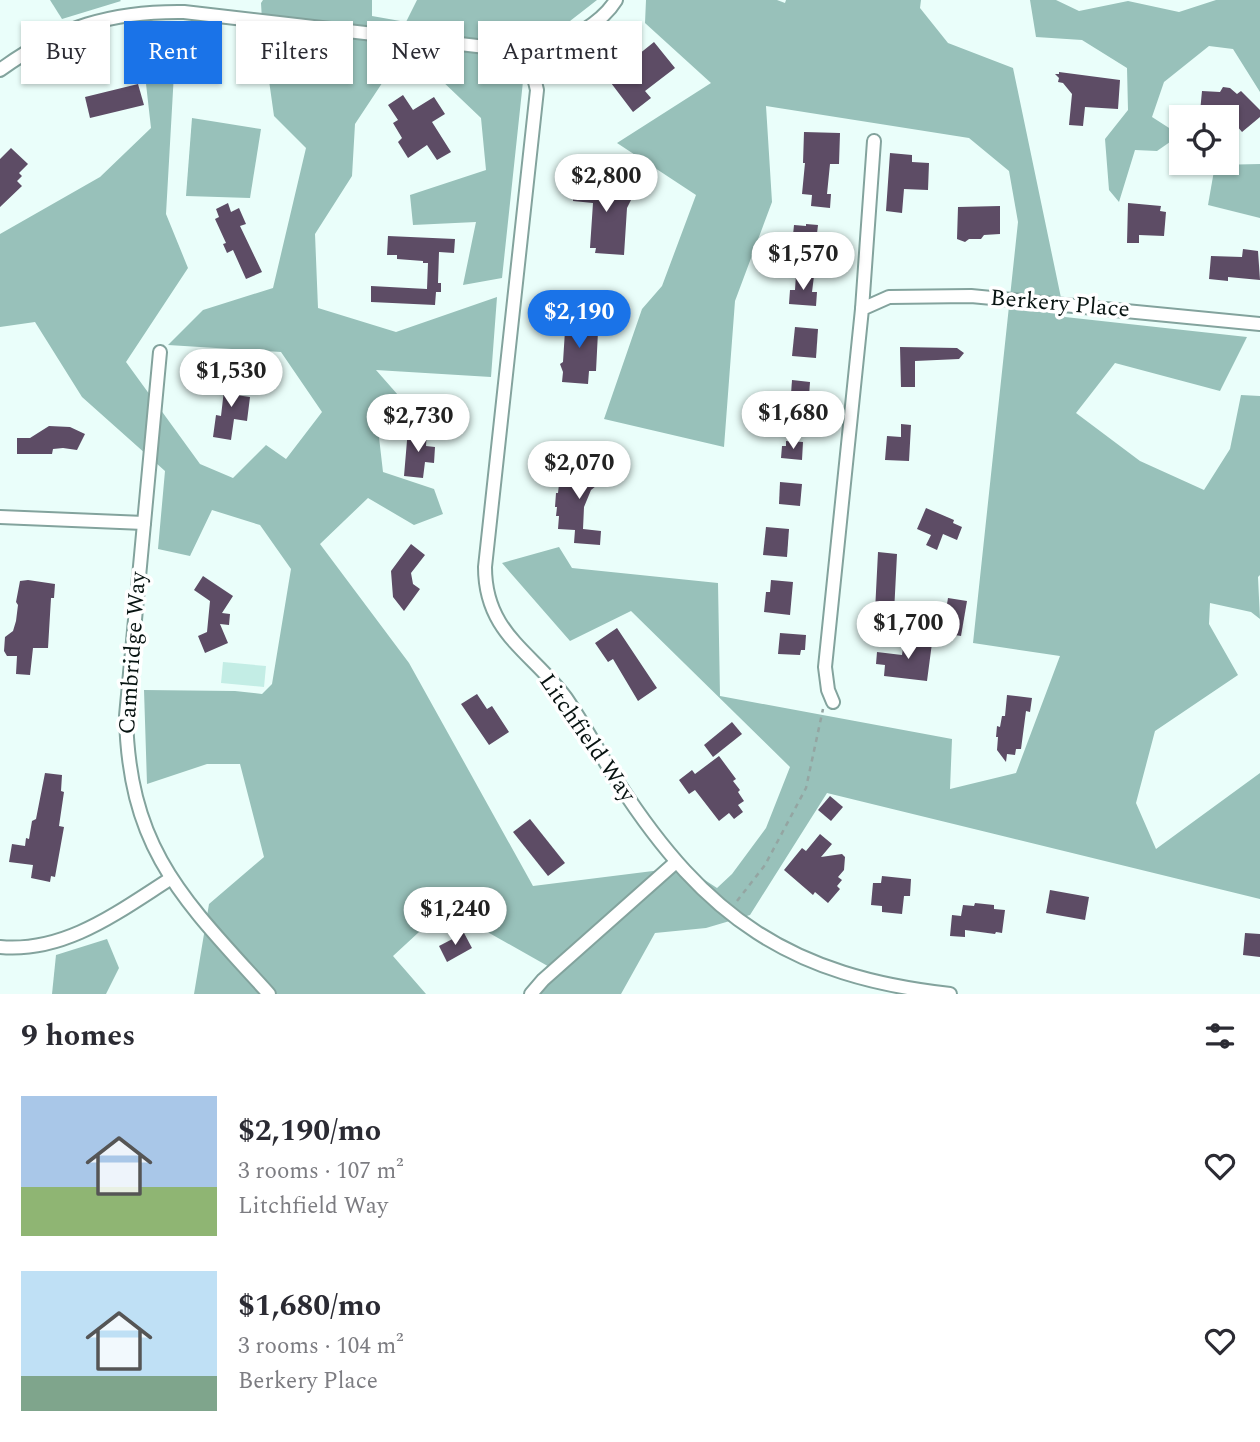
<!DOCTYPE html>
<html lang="en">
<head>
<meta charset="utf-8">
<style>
  :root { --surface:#fff; --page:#f2f2f3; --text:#2b2b33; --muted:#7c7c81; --accent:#1a73e8 }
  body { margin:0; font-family:Spectral,serif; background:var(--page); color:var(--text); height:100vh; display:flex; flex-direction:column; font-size:26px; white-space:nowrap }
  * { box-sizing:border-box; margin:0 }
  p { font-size:23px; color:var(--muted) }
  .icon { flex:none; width:38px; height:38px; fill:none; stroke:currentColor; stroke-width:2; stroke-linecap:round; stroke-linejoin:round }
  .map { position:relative; height:994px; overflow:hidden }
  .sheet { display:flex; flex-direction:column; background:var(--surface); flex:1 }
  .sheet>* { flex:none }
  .top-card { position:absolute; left:21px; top:21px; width:700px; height:63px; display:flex; gap:14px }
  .buttons { position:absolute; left:1169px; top:105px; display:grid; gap:14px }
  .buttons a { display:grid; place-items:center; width:70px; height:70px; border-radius:0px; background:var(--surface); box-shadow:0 2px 5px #0004; font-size:35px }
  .price { position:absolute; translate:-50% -60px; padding:0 16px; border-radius:24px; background:#fff; color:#222; font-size:23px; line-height:46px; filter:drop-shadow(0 2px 4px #0008) }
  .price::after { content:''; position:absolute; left:50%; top:42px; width:21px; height:16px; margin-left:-10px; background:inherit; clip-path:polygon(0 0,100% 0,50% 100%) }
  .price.current { background:var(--accent); color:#fff }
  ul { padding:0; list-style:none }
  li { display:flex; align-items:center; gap:21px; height:175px; padding:0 21px }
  li span { display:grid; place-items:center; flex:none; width:196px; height:140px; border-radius:0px; color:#555 }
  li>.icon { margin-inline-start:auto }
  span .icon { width:84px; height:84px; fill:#fffc; stroke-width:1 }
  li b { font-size:30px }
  h2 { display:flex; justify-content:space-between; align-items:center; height:84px; padding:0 21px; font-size:30px }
  .chip { padding:0 24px; border-radius:0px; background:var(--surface); box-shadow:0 2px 5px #0004; font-size:24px; line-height:63px }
  .chip.current { background:var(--accent); color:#fff }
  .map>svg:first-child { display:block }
  .green { fill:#c3ede5 }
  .forest { fill:#98c1ba }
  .building { fill:#5d4c65 }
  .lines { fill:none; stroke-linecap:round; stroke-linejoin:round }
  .street-casing { stroke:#83a39d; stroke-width:16 }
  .path { stroke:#94a5a2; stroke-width:2.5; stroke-dasharray:5 5; stroke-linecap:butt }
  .street { stroke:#fff; stroke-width:12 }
  .labels { text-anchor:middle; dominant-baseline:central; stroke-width:7; stroke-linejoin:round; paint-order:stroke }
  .street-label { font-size:23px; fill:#071311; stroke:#fff }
</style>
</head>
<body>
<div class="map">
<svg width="1260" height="994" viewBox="0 0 1260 994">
  <rect width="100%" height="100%" fill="#eafefa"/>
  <polygon class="green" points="223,662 266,666 264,687 221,683"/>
  <g class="forest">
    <polygon points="50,0 120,0 121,1 62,19"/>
    <polygon points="263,0 372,0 372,16 406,22 417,0 597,0 543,42 496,38 498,56 524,72 502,278 463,285 476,222 413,225 410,195 486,170 481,118 439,78 402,53 355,124 352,176 315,234 318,308 396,332 497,297 491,377 376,370 398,395 377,420 383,472 434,489 443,514 414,525 368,498 320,544 409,663 533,886 685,867 717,888 732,874 766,828 790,767 631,611 570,641 502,563 559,547 572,568 718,583 720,696 952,739 950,789 1016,773 1060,656 973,643 1018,222 1009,171 969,138 766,106 772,202 735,301 724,447 604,419 642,309 662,286 696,195 617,143 711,83 645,23 646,0 777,0 785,3 786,0 921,0 920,8 948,43 1013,68 1065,317 1247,337 1220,391 1115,363 1076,413 1140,461 1204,490 1230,449 1241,395 1260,396 1260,575 1258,577 1260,619 1251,612 1210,603 1209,624 1238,675 1155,731 1136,803 1156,849 1260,773 1260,899 827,793 750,915 706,928 655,933 621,994 534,994 553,969 445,908 393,956 426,994 194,994 209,904 264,857 240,764 207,764 147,784 144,690 235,691 262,694 272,684 291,569 260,525 212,510 190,556 158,549 165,471 82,397 35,322 0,327 0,234 100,177 151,128 145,75 174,73 166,214 188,268 126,362 200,464 233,478 266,445 286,459 322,412 281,352 168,345 203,310 273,288 306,148 274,116 263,38 261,3"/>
    <polygon points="1030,0 1056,0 1079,11 1128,1 1179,12 1216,0 1260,0 1260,92 1233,49 1209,46 1164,82 1152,117 1180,135 1157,151 1135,150 1119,202 1109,190 1105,139 1128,110 1127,68 1082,40 1036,37"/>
    <polygon points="192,118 261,129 250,198 186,196"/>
    <polygon points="1260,164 1260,218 1208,205 1215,165"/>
    <polygon points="107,939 119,968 106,994 52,994 56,955"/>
  </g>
  <g class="building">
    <polygon points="654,42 675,68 645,91 651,98 633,112 608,79"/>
    <polygon points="1059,72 1120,80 1118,109 1085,107 1083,126 1069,125 1072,94 1063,83 1058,82 1059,78 1055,74 1059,74"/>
    <polygon points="138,84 144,105 90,118 85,97"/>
    <polygon points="1223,87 1230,88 1237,94 1241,91 1260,110 1260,117 1242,132 1227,114 1200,112 1202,91 1220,92"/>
    <polygon points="403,95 413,110 434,97 445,114 432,122 451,152 437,160 427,145 408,158 398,142 402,138 393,123 398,120 388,105"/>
    <polygon points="804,132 840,133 839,164 830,164 827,194 831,194 830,208 811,206 812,195 802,194 805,163 803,163"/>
    <polygon points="11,148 28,164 19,173 22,176 17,181 22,186 0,207 0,159"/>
    <polygon points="890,153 912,155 912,162 929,163 928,190 904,189 902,213 886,211"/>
    <polygon points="595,178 616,179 615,185 626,186 626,193 631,200 627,208 624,255 595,253 596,248 590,248 593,203 573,201 574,183 594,185"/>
    <polygon points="228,203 231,212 239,208 246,224 240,226 262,272 246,279 233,250 227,253 223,244 226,243 215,219 219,217 216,209"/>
    <polygon points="1128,203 1161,206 1160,211 1166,212 1164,236 1139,235 1139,243 1127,243"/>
    <polygon points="1000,206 1000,234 984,235 981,239 969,239 965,242 957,239 958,207"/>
    <polygon points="806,224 818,225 815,251 805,249 804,256 791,255 794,225 806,226"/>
    <polygon points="388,236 455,239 454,253 439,252 438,283 441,283 441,292 436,292 435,305 371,302 371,286 427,289 428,263 423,263 423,261 397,259 397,255 387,255"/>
    <polygon points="1243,249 1258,251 1260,280 1228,277 1228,281 1209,279 1211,256 1242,257"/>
    <polygon points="796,274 814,276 812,292 817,292 816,306 789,304 790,290 795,290"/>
    <polygon points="566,315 591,317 590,332 598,332 596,371 589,371 588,384 562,382 563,372 560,364 563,362"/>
    <polygon points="795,327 818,329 816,358 792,356"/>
    <polygon points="900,347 957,348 964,353 959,359 915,361 915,387 901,387"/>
    <polygon points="226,373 238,374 236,395 250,397 247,421 234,419 231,440 213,437 216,415 221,416"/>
    <polygon points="792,380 810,382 808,410 790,408"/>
    <polygon points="901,424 911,425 909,461 885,460 887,436 901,437"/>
    <polygon points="49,426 70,427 85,434 77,450 63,448 53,449 52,454 17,454 17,438 30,438"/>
    <polygon points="408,429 427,431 426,446 435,447 434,463 425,462 423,478 404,476"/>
    <polygon points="786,441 803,442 802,460 781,458 782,446 786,446"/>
    <polygon points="583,461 607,463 606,478 598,478 596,486 591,490 584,507 583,529 601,531 600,545 574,543 575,530 558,529 559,516 556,516 557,507 555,507 556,493 558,493 559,484 564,484 565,473 582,474"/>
    <polygon points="780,482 802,484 800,506 779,504"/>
    <polygon points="926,508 954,520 953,523 962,527 957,540 943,534 937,550 926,545 931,535 917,529"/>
    <polygon points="766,527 789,529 787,557 763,555"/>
    <polygon points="411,544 425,555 411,573 413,584 420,589 404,611 393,597 391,571"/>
    <polygon points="878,552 897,554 894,613 901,614 900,633 874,631"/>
    <polygon points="203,576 233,596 222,613 230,614 229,625 220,624 228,643 205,653 198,636 207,632 210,601 194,590"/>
    <polygon points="28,580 55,584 54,598 51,598 48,648 33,648 30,675 16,674 17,656 7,656 4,651 5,637 13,631 16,621 18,605 16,602 20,581"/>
    <polygon points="771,580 793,582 790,615 764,612 766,592 770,592"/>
    <polygon points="948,598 967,601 961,636 942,633"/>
    <polygon points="617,628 657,688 638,701 613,659 608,662 595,643"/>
    <polygon points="780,633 806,635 805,650 801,650 800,655 778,654"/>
    <polygon points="904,640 932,643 927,681 884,676 885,665 876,664 877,652 902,655"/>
    <polygon points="477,694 487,709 492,706 509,732 489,745 461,704"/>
    <polygon points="1007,695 1032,698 1030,712 1026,711 1021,749 1016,749 1015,755 1007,754 1006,762 997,750 998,737 996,737 997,726 1000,727 1002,716 1005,716"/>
    <polygon points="732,722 742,734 713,757 704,745"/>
    <polygon points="719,756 736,779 733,781 740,790 738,792 744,801 738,805 743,812 734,819 729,813 719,821 695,790 689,794 679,780 692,770 695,774"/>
    <polygon points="45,773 62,775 61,791 64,792 59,826 64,827 55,877 51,876 50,882 31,878 33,865 9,862 12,844 25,846 26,838 29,839 32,821 36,819"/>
    <polygon points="830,796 843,807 831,821 818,810"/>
    <polygon points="530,819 565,863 548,876 513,832"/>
    <polygon points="820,834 832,844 821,857 842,854 845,857 844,870 838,877 842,880 837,886 840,889 828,903 815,892 813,895 784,870 802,848 806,851"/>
    <polygon points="882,876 911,879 910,896 904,896 902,914 882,912 882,906 871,905 873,883 881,883"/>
    <polygon points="1050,890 1089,897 1085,920 1046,913"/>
    <polygon points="975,903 994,905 994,909 1005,910 1002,933 996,932 995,934 965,930 965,937 950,936 952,915 961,916 963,905 974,906"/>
    <polygon points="464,933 472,948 447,962 439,946"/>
    <polygon points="1245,933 1260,934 1260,957 1243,955"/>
  </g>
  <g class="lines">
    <defs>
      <g id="street">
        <path d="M523,60C554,45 597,31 616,0"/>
        <path d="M0,70C59,27 112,11 184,12L503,49C523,57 533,69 537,90L485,567C485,633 531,651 566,698C585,726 601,756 619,784C706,918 790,976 950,994"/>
        <polyline points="862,309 874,141"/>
        <path d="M160,352L126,716C129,851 184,900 269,994"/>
        <polyline points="0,517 144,523"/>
        <polyline points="833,702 828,690 825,667 862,309 889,297 971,296 1260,324"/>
        <path d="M0,947C65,953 118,912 170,879"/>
        <polyline points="531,994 543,980 676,862"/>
      </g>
    </defs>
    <use href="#street" class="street-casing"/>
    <polyline class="path" points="737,901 765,865 806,788 823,709"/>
    <use href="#street" class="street"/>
  </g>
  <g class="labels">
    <g class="street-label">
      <text transform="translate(1060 304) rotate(5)">Berkery Place</text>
      <text transform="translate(133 653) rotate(-86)">Cambridge Way</text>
      <text transform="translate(587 738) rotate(55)">Litchfield Way</text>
    </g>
  </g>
</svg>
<div class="buttons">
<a><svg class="icon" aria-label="locate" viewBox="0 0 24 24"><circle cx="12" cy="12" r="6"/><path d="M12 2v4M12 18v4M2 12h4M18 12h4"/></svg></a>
</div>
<b class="price" style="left:606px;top:214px">$2,800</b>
<b class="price" style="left:803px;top:292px">$1,570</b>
<b class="price current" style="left:579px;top:350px">$2,190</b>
<b class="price" style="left:231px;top:409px">$1,530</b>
<b class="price" style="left:793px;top:451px">$1,680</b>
<b class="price" style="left:418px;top:454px">$2,730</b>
<b class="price" style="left:579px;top:501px">$2,070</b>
<b class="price" style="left:908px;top:661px">$1,700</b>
<b class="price" style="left:455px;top:947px">$1,240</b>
<div class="top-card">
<a class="chip">Buy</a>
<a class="chip current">Rent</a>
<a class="chip">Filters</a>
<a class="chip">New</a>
<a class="chip">Apartment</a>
</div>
</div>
<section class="sheet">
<h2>9 homes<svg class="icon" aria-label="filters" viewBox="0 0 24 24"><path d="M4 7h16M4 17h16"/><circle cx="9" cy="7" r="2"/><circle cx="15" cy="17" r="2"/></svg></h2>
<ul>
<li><span style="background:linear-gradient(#a9c7e8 65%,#8fb573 0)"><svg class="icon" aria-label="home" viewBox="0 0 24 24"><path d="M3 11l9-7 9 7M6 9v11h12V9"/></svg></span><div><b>$2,190/mo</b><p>3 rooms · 107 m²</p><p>Litchfield Way</p></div><svg class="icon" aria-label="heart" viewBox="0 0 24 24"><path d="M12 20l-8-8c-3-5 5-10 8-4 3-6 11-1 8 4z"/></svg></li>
<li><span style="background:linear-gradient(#bfe0f5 75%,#7fa58c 0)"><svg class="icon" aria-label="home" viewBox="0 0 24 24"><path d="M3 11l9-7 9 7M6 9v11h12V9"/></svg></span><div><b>$1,680/mo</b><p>3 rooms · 104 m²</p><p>Berkery Place</p></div><svg class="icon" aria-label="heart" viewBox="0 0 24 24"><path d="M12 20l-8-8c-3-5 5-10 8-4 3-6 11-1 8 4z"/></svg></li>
</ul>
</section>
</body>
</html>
